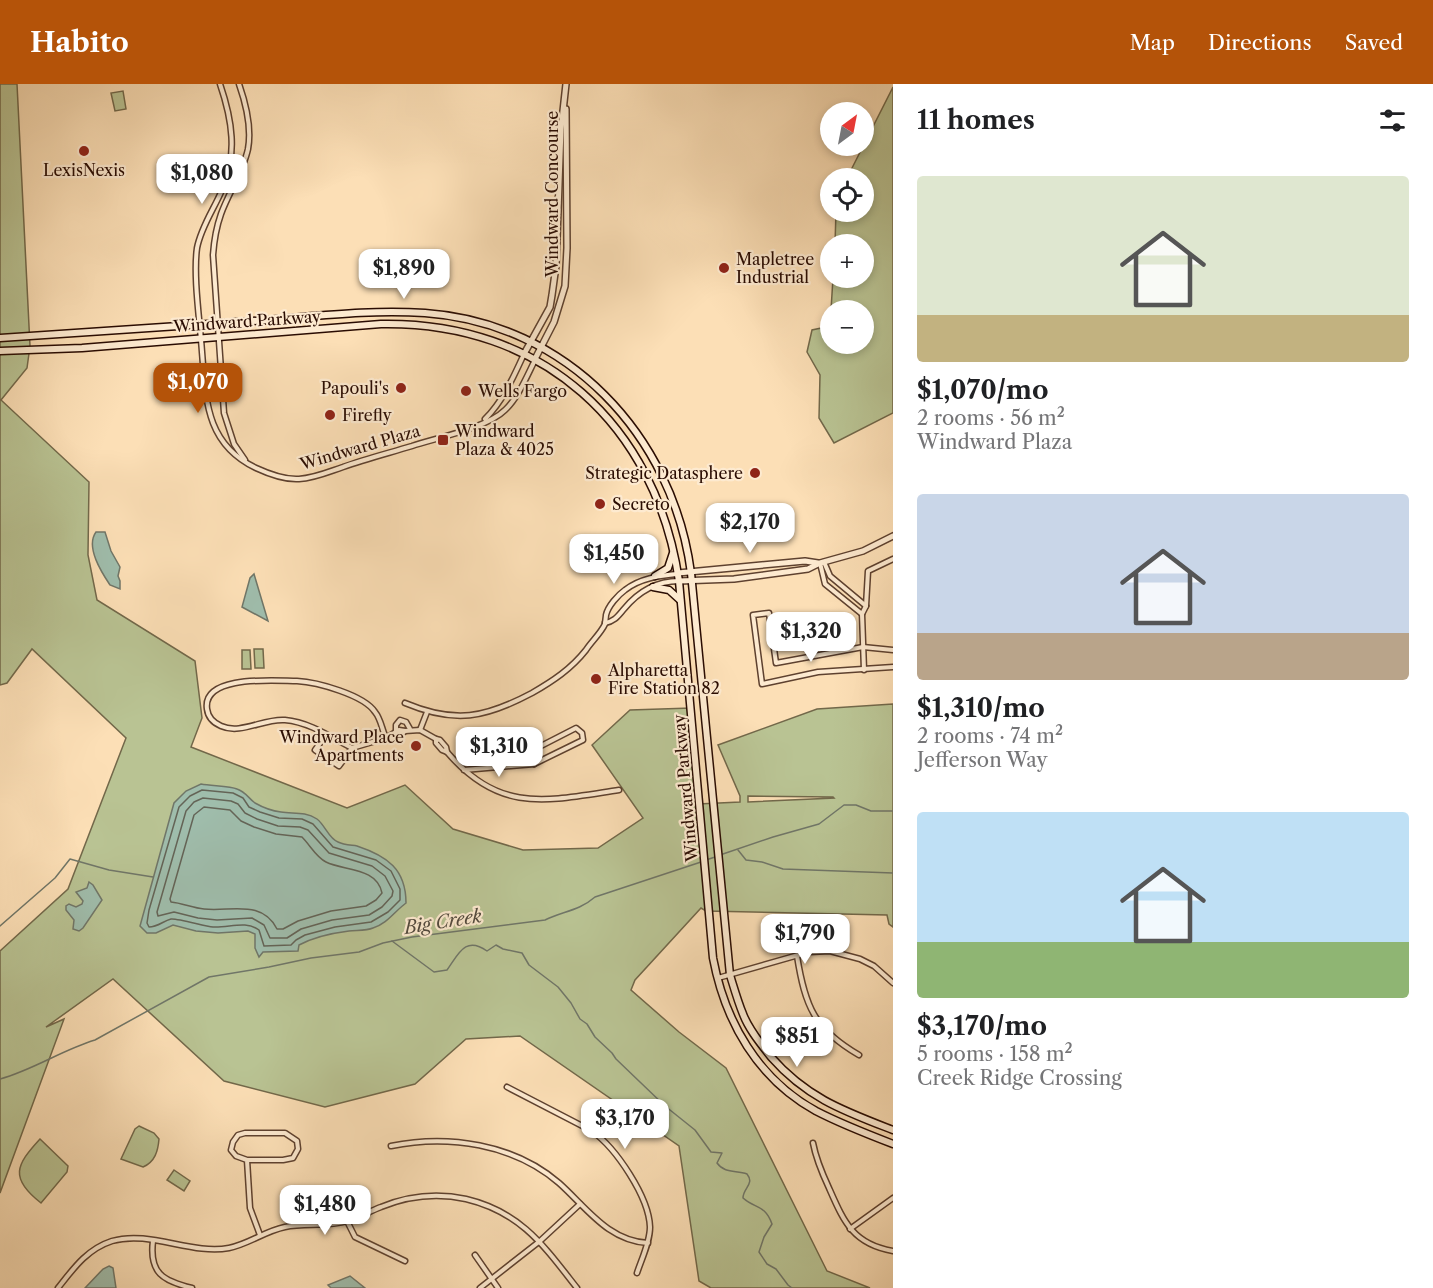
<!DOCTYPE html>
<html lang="en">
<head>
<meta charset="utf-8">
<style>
  :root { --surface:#fff; --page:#f2f2f2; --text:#202124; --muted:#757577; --accent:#b45309 }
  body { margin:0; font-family:"Libre Caslon Text",serif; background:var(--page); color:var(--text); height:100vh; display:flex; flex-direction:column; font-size:22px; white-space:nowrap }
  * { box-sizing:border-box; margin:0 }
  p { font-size:20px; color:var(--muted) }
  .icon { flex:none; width:33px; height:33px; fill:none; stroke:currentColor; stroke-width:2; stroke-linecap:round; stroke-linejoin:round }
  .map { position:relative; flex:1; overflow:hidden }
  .sheet { display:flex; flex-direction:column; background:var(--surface); width:540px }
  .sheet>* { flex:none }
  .needle { width:39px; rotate:32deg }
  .tools { position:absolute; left:820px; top:18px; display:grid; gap:12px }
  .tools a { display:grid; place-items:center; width:54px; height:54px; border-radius:50%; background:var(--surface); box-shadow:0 3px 9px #0003; font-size:30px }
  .price { position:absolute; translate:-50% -51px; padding:0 14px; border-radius:12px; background:#fff; color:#222; font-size:20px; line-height:39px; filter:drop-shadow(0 2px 3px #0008) }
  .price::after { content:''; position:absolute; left:50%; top:36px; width:18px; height:14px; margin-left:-9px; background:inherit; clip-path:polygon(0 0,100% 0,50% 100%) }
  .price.on { background:var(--accent); color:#fff }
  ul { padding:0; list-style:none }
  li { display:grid; align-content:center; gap:12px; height:318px; padding:0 24px }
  li span { display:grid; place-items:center; height:186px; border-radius:6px; color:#555 }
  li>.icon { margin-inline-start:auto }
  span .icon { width:108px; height:108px; fill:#fffc; stroke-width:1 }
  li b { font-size:26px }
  h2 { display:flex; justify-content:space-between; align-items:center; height:72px; padding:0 24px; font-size:26px }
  header { display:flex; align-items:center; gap:36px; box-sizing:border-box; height:84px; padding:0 30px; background:var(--accent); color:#fff }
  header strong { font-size:28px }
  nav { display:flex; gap:33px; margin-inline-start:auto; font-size:21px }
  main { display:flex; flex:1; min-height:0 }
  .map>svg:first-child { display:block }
  .green { fill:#b9c393; stroke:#72684a; stroke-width:1.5; fill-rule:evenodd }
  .water { fill:#9fbdac; stroke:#707668; stroke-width:1.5 }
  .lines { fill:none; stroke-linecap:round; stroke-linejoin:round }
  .shore { stroke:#646457; stroke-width:1.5 }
  .stream { stroke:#707668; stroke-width:1.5 }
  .minor-casing { stroke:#5e412f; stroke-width:7 }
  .tertiary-casing { stroke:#5e412f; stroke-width:8 }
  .secondary-casing { stroke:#2a0c02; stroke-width:9 }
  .minor { stroke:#fdead0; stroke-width:4 }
  .tertiary { stroke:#fdead0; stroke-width:5 }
  .secondary { stroke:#fdead0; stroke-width:6 }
  .poi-dot { fill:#8f2418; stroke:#fdead0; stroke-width:2 }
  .labels { text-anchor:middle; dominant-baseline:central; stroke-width:4.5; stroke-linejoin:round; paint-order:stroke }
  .poi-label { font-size:16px; fill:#2a0c02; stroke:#fdead0; text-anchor:start }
  .street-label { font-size:16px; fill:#2a0c02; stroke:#fdead0 }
  .water-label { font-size:18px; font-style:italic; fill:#534a3e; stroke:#fdead0 }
</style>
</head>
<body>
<header>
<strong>Habito</strong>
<nav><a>Map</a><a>Directions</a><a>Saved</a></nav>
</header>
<main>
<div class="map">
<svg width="893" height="1204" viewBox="0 0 893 1204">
  <rect width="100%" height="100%" fill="#fcdfb6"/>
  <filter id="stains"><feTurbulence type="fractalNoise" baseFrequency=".00333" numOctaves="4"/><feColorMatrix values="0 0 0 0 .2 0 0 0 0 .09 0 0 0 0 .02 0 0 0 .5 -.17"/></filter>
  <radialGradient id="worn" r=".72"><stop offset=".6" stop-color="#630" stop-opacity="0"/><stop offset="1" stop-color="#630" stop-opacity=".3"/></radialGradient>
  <g class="green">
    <path d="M0,0H17L30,262L27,284L1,316L89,398L88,471L97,516L195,577L202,634L191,663L347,724L405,701L453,745L523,766L598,764L643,734L592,661L630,626L691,624L698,720L740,718V712L718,661L817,625L893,620V843L889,840L887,831L706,827L701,824L635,896L631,906L679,948L726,984L827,1187L870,1204H711L699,1197L679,1062L520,952L466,955L415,1000L325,1023L224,997L113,895L46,943L64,935L0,1109V867L68,805L126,654L32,565L7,599L0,601ZM748,712L833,713L834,714L748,718Z"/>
    <polygon points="893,3 893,329 834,359 819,334 820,291 807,268 812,246 831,242 831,237 831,260 864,260 864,226 831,226 833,194 864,194 864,160 835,160 836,128 864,128 864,94 847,94"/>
    <polygon points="123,7 126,25 115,27 111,9"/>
    <polygon points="254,565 263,565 264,584 255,584"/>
    <polygon points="242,566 250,566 251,585 242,585"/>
    <path d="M139,1042L154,1049L159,1055C158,1067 155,1078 143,1083L121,1075L135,1045Z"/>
    <path d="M40,1055L68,1082L67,1088L41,1119C9,1094 16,1081 40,1055Z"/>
    <polygon points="174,1086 190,1097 184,1107 167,1096"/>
  </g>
  <g class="water">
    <path d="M96,448H105L111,467L120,483L118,492L120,497V505L110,501C102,489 85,463 96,448Z"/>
    <polygon points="254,490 268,537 242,523 250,494"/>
    <path d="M201,700C211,702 230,702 237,705C246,708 248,714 255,719C262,723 273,727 281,728C293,730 305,727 317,735C325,741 329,755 338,758C344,761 351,761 357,762C387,772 406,785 406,819C395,827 387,840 373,844C366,847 356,846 349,847C333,849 314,853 299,861L298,867L263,868L259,873L255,864V850L248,847L218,849L196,847L173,841L156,849H147L140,842L174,719L186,707Z"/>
    <polygon points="89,798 93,801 102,816 83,844 79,847 73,845 74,836 66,826 66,822 69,820 76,823 82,820 83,817 76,808 87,804"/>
    <polygon points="109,1182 113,1184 116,1204 85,1204 103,1185"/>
    <polygon points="350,1192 365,1204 331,1204 328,1201"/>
  </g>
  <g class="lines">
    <g class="shore">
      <path d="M202,706L233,709L243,714L249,723L260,728L279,734L302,735L313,740L333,763L376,776L391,787L400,805V816L388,828L371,838L335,843L305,851L296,856L291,861L264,862L259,846C246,836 229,844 213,843C204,842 177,834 171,835C163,837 158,843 149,843L147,839L149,826L179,723L190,712Z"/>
      <polygon points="203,714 231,717 238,720 245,729 257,735 278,742 300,743 308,746 329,769 372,782 385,792 393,807 392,812 382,823 369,831 332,836 301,845 287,854 270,854 264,841 252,834 217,836 198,834 174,828 158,832 157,828 186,727 194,718"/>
      <path d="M204,723L230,726L241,737L254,743L276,750L302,753C310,761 316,773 326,778C344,787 377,783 382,809L376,816L366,822L331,827L298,837L283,845H277C262,815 231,828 204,825C193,824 182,819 171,818L170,815L194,731Z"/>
    </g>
    <g class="stream">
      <polyline points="738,766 746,776 762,778 783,785 893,789"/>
      <polyline points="720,771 773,753 819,740 844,721 856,721 871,727 893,727"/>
      <polyline points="706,776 715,773"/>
      <polyline points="0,842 55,794 70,775 109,786 153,793"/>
      <path d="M392,857L434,888L447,886C458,871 465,851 487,867L496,861L503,865L522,869L529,881L558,903L571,919L580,935L587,940L595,953L612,969L616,975L665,1022L695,1046L711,1068L722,1069L717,1079C725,1090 736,1086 747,1090C755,1100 743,1104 743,1114C755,1125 765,1120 772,1140L764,1153L759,1168L767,1180L776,1185L788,1201L792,1204"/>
      <path d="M0,995C33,986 62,966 95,956L209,893L269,883L311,874L359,868L383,859L412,853L545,836C563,827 579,827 595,813L701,778"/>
    </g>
    <defs>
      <g id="minor">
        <path d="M220,0C232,35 238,71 222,106C214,125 201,143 197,164C193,193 200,238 202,268C206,317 206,360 256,384C269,390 284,396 299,395C315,394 328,388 343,383C365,375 389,369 412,362C436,354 487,344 505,326C518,314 527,292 535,276"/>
        <path d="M239,0C246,20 252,43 248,65C243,88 229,108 221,130C216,144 214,157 213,171L224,329L234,360L245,376"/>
        <path d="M485,335C503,317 513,294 524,270"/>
        <polyline points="824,478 830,492 866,522"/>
        <polyline points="820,479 825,500 862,530"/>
        <path d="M605,539C615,537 618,532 624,525C638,508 656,497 679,497"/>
        <polyline points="893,566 863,563 776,579 769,529 753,531 762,600 818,588 893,583"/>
        <polyline points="864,586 862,530 866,522 868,487 893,475"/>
        <path d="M297,597C317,598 364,611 375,628C381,635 382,646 386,654L352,664C331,653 309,638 285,636C264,634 241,651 221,642C214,639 208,633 207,625C202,590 276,597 297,597Z"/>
        <path d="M405,619C455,640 485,634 532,609C553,597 571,585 586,566C591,558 601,549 605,540C605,539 606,532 606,531C608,522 618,511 625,506C640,494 659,492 677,490"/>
        <polygon points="576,644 582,649 583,656 534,680 537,664"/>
        <path d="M399,646L405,647C399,653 394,655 386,654Z"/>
        <polyline points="420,646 427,628"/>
        <polyline points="405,647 420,646 436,655"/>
        <polyline points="396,650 396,641 400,636 406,638 410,645"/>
        <polyline points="326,651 315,666 339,682 352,664"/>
        <polygon points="436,655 440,656 446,663 447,668 442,666 436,659"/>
        <path d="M447,668C500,730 546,717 619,706"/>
        <polyline points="464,686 534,680"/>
        <path d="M797,872C805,922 814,945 859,971"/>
        <polyline points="718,894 809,868 830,867 860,875 874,882 893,899"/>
        <path d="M507,1003L592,1047C616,1064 649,1113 650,1143C650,1158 642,1174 637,1189"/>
        <path d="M813,1059C816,1075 822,1089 829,1104C844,1138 853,1160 893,1167"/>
        <path d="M391,1062C448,1050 514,1060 559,1099C586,1123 608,1157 648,1159"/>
        <polyline points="247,1076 283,1076 293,1074 298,1065 297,1057 285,1049 245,1049 238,1051 233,1058 231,1066 236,1072 247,1076 250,1124 260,1151"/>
        <polyline points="347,1137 355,1153 405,1177"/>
        <polyline points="850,1145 893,1114"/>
        <path d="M153,1157C149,1189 163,1197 192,1204"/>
        <polyline points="475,1171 498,1204"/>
        <path d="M58,1204C73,1185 87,1165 112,1157C150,1146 191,1171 229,1164C249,1160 265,1147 285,1143C305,1139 327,1143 348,1137C359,1134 370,1127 381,1123C408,1112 438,1109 466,1115C521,1128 544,1162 577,1204"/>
        <polyline points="480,1204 540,1157 580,1120"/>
      </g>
      <g id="tertiary">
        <polyline points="524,270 550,223 552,211 556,182 561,45 566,0"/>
        <polyline points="535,275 554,238 565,202 567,164 566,25"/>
        <polyline points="678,489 805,477 818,479"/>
        <polyline points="679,497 734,495 808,485 820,479 863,467 893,452"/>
      </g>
      <g id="secondary">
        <path d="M0,254C84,249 169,242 253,237C311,233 367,225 425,229C567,239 673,351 691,489L730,891C734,904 738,918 743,930C749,946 761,960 771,973C807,1014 844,1027 893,1046"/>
        <path d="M0,267L82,264L381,240C542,237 656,340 679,497L713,874C725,938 758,995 816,1027C841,1040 867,1050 893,1060"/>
        <polyline points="655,492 668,484 673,469"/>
        <polyline points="653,503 669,506 680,516"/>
      </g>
    </defs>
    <use href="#minor" class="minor-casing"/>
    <use href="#tertiary" class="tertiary-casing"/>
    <use href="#secondary" class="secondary-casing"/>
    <use href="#minor" class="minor"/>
    <use href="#tertiary" class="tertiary"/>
    <use href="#secondary" class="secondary"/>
  </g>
  <g class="poi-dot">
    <circle cx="84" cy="67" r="6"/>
    <circle cx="724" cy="184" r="6"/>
    <circle cx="401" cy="304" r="6"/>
    <circle cx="466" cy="307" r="6"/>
    <circle cx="330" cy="331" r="6"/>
    <rect x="437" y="350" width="12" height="12" rx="3"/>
    <circle cx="755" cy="389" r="6"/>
    <circle cx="600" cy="420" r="6"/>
    <circle cx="596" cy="595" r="6"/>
    <circle cx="416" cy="662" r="6"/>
  </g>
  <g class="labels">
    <g class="poi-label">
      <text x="84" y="86" text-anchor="middle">LexisNexis</text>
      <text x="736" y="175">Mapletree<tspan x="736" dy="18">Industrial</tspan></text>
      <text x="389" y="304" text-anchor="end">Papouli's</text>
      <text x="478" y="307">Wells Fargo</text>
      <text x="342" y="331">Firefly</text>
      <text x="455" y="347">Windward<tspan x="455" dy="18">Plaza &amp; 4025</tspan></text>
      <text x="743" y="389" text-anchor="end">Strategic Datasphere</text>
      <text x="612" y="420">Secreto</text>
      <text x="608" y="586">Alpharetta<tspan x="608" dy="18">Fire Station 82</tspan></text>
      <text x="404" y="653" text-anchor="end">Windward Place<tspan x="404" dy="18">Apartments</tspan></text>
    </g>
    <g class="street-label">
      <text transform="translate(552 110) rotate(-90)">Windward Concourse</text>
      <text transform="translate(247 237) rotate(-4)">Windward Parkway</text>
      <text transform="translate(360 363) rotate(-16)">Windward Plaza</text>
      <text transform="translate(685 704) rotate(-95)">Windward Parkway</text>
    </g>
    <g class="water-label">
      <text transform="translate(443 838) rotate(-9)">Big Creek</text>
    </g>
  </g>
  <rect width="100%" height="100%" filter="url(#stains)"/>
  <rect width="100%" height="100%" fill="url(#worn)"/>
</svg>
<div class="tools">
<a><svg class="needle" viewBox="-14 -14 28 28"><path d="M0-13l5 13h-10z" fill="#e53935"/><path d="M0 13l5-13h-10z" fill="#757577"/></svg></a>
<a><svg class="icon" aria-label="locate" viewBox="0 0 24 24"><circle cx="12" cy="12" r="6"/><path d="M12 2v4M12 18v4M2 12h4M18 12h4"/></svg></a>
<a>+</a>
<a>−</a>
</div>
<b class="price" style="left:202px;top:121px">$1,080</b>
<b class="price" style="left:404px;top:216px">$1,890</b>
<b class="price on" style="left:198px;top:330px">$1,070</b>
<b class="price" style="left:750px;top:470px">$2,170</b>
<b class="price" style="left:614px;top:501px">$1,450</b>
<b class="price" style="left:811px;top:579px">$1,320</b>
<b class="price" style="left:499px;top:694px">$1,310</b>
<b class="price" style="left:805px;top:881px">$1,790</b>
<b class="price" style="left:797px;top:984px">$851</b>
<b class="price" style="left:625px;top:1066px">$3,170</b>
<b class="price" style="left:325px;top:1152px">$1,480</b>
</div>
<section class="sheet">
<h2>11 homes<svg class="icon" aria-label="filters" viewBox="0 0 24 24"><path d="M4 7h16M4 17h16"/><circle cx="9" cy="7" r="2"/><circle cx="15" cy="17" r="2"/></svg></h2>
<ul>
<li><span style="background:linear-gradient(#dfe7d0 75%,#c2b280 0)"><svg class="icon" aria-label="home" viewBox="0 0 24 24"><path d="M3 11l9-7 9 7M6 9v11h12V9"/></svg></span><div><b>$1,070/mo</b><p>2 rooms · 56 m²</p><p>Windward Plaza</p></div></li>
<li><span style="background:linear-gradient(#c9d6e8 75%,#b9a48a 0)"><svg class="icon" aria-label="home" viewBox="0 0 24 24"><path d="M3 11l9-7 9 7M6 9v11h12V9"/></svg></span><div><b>$1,310/mo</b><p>2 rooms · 74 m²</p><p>Jefferson Way</p></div></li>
<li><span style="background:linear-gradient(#bfe0f5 70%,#8fb573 0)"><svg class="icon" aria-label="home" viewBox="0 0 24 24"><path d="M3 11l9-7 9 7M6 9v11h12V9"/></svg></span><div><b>$3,170/mo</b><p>5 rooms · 158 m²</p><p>Creek Ridge Crossing</p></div></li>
</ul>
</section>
</main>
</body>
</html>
